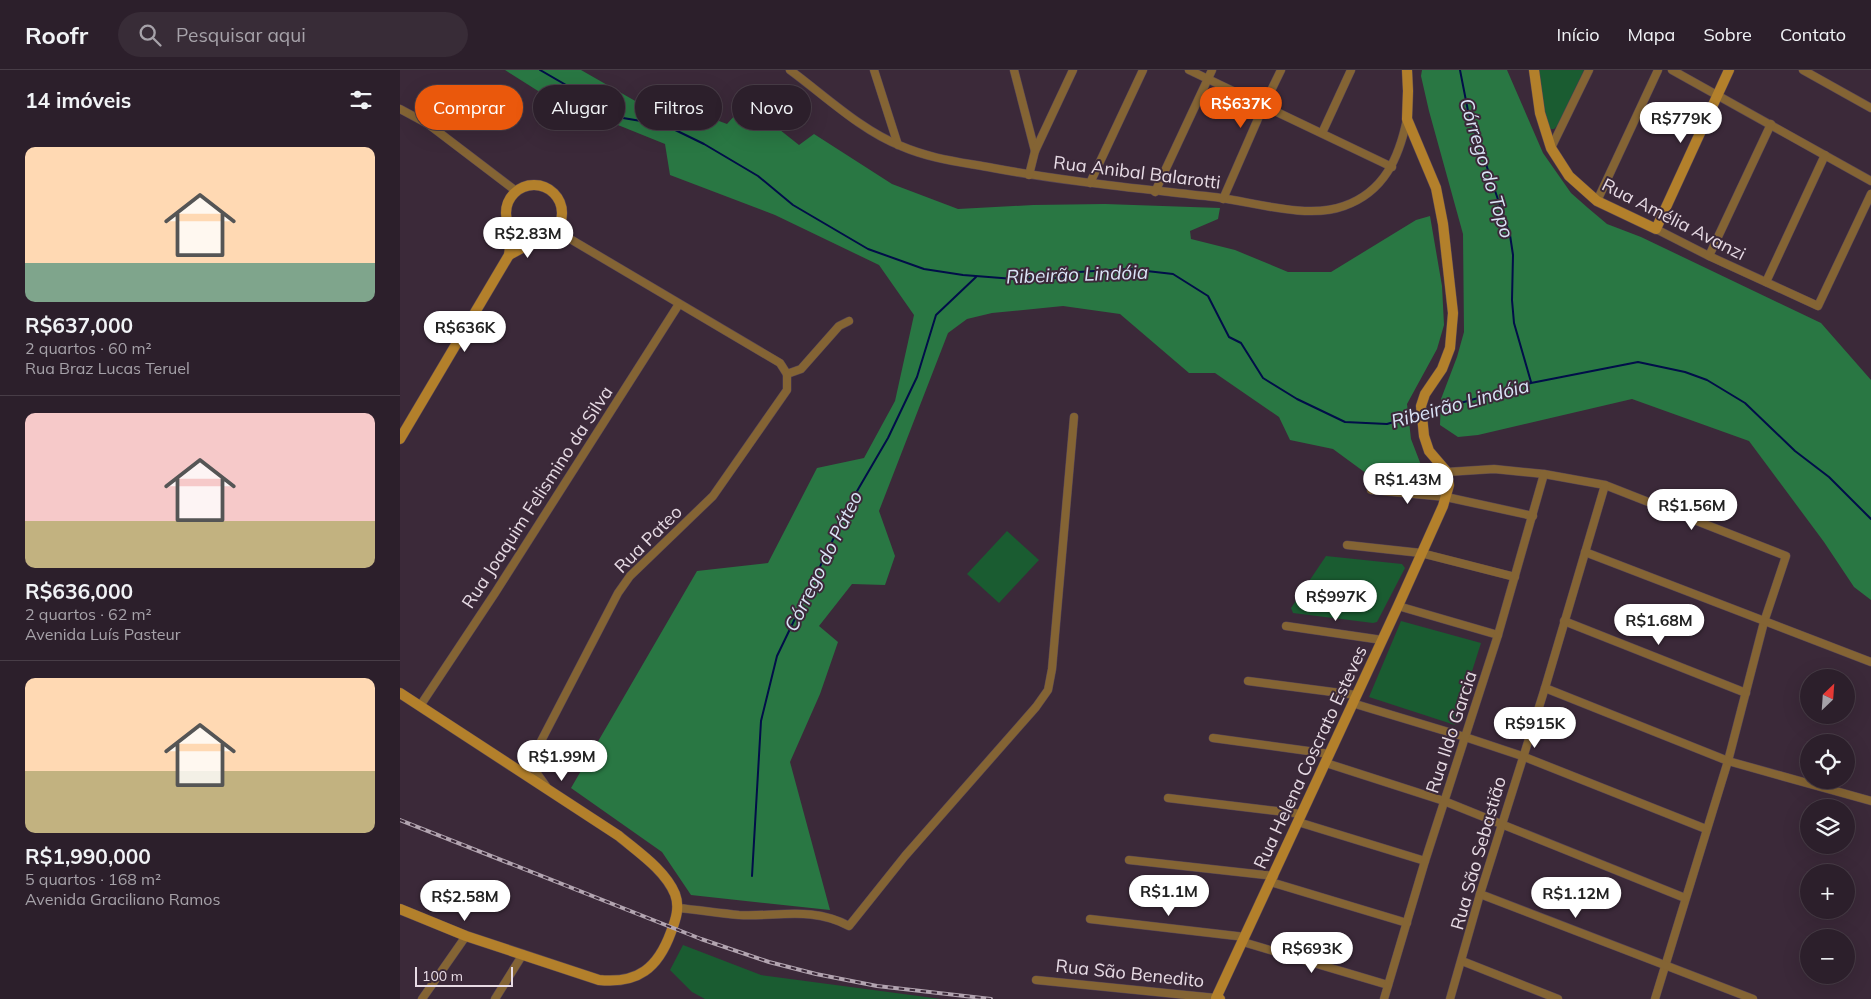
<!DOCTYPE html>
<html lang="pt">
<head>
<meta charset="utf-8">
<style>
  :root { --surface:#2c1f2b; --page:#382c37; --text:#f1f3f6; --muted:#a6a2a9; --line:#483d47; --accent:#ea580c }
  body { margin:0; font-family:Mulish,sans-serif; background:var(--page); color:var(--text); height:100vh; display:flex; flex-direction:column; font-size:19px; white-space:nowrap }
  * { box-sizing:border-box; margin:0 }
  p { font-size:16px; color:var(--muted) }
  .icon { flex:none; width:28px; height:28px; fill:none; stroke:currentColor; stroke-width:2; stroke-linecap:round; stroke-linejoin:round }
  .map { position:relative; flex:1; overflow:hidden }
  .panel { display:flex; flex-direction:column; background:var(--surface); width:400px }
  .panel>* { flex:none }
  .hud { position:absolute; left:15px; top:15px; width:475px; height:45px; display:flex; gap:10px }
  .needle { width:32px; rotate:25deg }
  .buttons { position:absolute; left:1400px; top:599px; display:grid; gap:10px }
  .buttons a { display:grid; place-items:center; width:55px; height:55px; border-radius:50%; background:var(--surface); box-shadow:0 5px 20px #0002,0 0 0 1px var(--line); font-size:25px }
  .scale { position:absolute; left:15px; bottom:12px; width:98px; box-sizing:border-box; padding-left:5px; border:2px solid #e7dbe5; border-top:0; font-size:14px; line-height:18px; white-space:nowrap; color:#e7dbe5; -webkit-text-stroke:4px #3b2939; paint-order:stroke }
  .price { position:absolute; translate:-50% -42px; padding:0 11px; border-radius:18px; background:#fff; color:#222; font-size:16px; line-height:32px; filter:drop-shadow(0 1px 2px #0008) }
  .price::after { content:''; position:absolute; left:50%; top:30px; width:15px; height:11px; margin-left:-8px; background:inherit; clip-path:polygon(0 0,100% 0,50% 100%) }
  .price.selected { background:var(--accent); color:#fff }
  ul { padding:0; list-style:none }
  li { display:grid; align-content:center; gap:10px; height:265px; padding:0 25px }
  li+li { border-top:1px solid var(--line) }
  li span { display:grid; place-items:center; height:155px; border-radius:10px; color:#555 }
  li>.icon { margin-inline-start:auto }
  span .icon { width:90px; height:90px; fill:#fffc; stroke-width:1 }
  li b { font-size:21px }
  h2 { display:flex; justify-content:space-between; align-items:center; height:60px; padding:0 25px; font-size:21px }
  .tag { padding:0 18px; border-radius:22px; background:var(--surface); box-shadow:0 5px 20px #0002,0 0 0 1px var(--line); font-size:18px; line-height:45px }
  .tag.selected { background:var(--accent); color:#fff }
  header { display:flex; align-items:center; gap:30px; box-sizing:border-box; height:70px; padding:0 25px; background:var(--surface); border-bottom:1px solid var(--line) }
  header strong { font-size:24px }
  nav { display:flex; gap:28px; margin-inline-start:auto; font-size:18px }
  .search { width:350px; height:45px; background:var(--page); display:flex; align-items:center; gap:12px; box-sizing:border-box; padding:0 18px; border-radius:28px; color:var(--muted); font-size:19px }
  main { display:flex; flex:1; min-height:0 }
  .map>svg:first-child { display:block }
  .green { fill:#1a5c31 }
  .forest { fill:#297743 }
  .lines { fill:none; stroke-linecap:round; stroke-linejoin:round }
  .stream { stroke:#010e49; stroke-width:2 }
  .street-casing { stroke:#574555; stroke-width:9 }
  .secondary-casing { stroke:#574555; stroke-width:11 }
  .street { stroke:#846434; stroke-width:8 }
  .secondary { stroke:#b3802b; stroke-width:10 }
  .rail-casing { stroke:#b2a4b0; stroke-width:4 }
  .rail { stroke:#3b2939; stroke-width:2; stroke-dasharray:5.5; stroke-linecap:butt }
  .labels { text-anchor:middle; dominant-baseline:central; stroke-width:4; stroke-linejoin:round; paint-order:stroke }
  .street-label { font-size:18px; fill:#e7dbe5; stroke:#3b2939 }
  .water-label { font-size:19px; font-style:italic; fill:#dae4f7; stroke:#3b2939 }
</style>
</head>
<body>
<header>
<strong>Roofr</strong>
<div class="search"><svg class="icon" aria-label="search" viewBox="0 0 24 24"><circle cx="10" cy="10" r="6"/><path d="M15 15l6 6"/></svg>Pesquisar aqui</div>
<nav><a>Início</a><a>Mapa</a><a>Sobre</a><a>Contato</a></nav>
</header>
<main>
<section class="panel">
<h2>14 imóveis<svg class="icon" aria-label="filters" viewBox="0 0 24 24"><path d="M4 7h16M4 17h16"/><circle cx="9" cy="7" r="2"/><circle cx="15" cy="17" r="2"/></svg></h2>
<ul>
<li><span style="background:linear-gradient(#ffd9b3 75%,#7fa58c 0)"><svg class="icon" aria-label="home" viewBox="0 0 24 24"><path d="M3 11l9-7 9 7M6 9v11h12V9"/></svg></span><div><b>R$637,000</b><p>2 quartos · 60 m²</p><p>Rua Braz Lucas Teruel</p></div></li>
<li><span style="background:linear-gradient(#f6c9c9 70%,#c2b280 0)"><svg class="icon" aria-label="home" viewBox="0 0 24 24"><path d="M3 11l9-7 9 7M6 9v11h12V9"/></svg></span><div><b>R$636,000</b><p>2 quartos · 62 m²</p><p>Avenida Luís Pasteur</p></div></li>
<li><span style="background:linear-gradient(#ffd9b3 60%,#c2b280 0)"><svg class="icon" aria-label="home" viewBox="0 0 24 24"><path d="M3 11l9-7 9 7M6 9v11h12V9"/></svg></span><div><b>R$1,990,000</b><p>5 quartos · 168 m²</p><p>Avenida Graciliano Ramos</p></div></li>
</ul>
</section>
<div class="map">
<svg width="1471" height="929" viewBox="0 0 1471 929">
  <rect width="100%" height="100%" fill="#3b2939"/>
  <g class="green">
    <polygon points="1136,0 1184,0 1158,55 1154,59 1146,59"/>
    <polygon points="607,461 639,490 599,533 567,504"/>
    <polygon points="926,486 1002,494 1005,498 977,552 973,553 893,543 891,538"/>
    <polygon points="1001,551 1081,573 1055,655 969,627"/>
    <polygon points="283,875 361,905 541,929 305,929 292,922 270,900"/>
  </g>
  <g class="forest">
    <polygon points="105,0 181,0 237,32 253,26 327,54 346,33 399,75 414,64 492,114 558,139 633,135 705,134 820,138 818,149 790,161 791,169 835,180 888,202 931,202 1016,150 1030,146 1042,216 1044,255 1037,279 1007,334 1011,369 1026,408 978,412 933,379 890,370 879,347 815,303 789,303 720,244 663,236 592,243 567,249 548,263 479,441 495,486 485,515 452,514 419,556 438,572 420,624 390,692 430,840 291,825 262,782 171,718 297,501 368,493 417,398 464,388 495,331 514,245 479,195 375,145 270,105 265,74 146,26"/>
    <polygon points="1022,0 1107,0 1143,83 1171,123 1188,138 1207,154 1241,167 1421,253 1471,310 1471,530 1454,517 1424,472 1349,371 1232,329 1078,365 1058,367 1040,355 1041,329 1057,287 1064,262 1063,164 1029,41 1021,6"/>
  </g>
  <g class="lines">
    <g class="stream">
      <polyline points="140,0 223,48 265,55 304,74 358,106 393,135 468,179 524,199 563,205 614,209 656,208 678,202 729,199 773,204 808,226 829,267 841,273 863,308 897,329 945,352 987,354 1018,345"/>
      <polyline points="1060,0 1068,41 1110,165 1113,185 1112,230 1114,253 1131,312"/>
      <polyline points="1025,343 1131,313 1238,292 1285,302 1307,310 1345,333 1395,381 1429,407 1471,449"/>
      <polyline points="352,806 361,651 377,586 453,428 488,368 517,307 536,245 576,207"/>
    </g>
    <defs>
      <g id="street">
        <path d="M390,0C424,25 462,61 501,76C531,89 561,92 593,98C668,112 745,119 821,128C856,133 909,149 944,136C984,122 999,88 1007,49"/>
        <polyline points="474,0 498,75"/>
        <polyline points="614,0 635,81 629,105"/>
        <polyline points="789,0 992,97"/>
        <polyline points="1272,0 1471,111"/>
        <polyline points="1403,0 1471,38"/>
        <polyline points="0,39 28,54 116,121"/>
        <polyline points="922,63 951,0"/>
        <polyline points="1151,78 1189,0"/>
        <polyline points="635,81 673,0"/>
        <polyline points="690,113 743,0"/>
        <polyline points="755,122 812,0"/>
        <polyline points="823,129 864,35 881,0"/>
        <polyline points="1197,131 1258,0"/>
        <polyline points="1256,159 1309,186 1418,236 1471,124"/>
        <polyline points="155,160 380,293 387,304"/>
        <polyline points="1309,186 1371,54"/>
        <polyline points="1366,212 1425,85"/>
        <polyline points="387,304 401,299 439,256 449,251"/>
        <polyline points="1047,402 1094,399 1144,404 1205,415 1386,486 1364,552 1328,691 1255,929"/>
        <polyline points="971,420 1046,427 1133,446"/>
        <polyline points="947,475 1021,483 1115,507"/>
        <polyline points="1185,482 1471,592"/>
        <polyline points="998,536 1098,565"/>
        <polyline points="1164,551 1346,623"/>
        <polyline points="886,556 982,570"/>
        <polyline points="848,611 956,625"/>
        <polyline points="1145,618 1328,691 1471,731"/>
        <polyline points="952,633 1065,667 1122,686 1306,759"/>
        <polyline points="20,636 95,523 279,234"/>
        <polyline points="813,668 930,684"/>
        <polyline points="926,693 1044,731 1285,828"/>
        <polyline points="146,716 131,695 128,688 131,682 139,675 218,523 230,506 313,426 387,320 387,304"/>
        <polyline points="768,728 902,744"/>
        <polyline points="898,752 1025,791"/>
        <polyline points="729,790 874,806"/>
        <polyline points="871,812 1007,853"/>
        <polyline points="1080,824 1353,929"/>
        <path d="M278,838C298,840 319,843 339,845C378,847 412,836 449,856L505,786L636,637L648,620L652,599L674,347"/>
        <polyline points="690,849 845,867"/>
        <polyline points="843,872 988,915"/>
        <polyline points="1062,891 1158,929"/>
        <polyline points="636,910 816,928"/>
        <polyline points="22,929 66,866"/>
        <polyline points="95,929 123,884"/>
        <polyline points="984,929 1025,791 1098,565 1144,404"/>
        <polyline points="1050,929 1080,824 1145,618 1205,415"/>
      </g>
      <g id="secondary">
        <polyline points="1134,0 1140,43 1151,78 1169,106 1197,131 1256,159 1329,0"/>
        <circle cx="134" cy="143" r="28"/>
        <polyline points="109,185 135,171"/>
        <polyline points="0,369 109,185 112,161"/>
        <path d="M0,623L219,766C238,782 265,800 275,824C280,837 276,849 271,862C258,898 238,914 199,910L66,866L0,839"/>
        <polyline points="820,929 816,928 998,536 1043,436 1049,415 1047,402 1029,381 1024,366 1021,336 1025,324 1042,299 1050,278 1053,243 1043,154 1036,118 1007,49 1008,21 1007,0"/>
      </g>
    </defs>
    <use href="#street" class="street-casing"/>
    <use href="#secondary" class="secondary-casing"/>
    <use href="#street" class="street"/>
    <use href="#secondary" class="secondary"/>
    <defs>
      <polyline id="rail" points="0,750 301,869 369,892 416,904 477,916 591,929"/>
    </defs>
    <use href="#rail" class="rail-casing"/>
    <use href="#rail" class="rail"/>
  </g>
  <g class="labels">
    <g class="street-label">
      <text transform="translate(737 102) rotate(7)">Rua Anibal Balarotti</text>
      <text transform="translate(1274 149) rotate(27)">Rua Amélia Avanzi</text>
      <text transform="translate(137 427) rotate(-57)">Rua Joaquim Felismino da Silva</text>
      <text transform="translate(248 469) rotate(-45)">Rua Pateo</text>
      <text transform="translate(1051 662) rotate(-72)">Rua Ildo Garcia</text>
      <text transform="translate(910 687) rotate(-65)">Rua Helena Coscrato Esteves</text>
      <text transform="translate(1078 783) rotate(-74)">Rua São Sebastião</text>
      <text transform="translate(730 903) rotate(6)">Rua São Benedito</text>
    </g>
    <g class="water-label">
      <text transform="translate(1087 98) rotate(73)">Córrego do Topo</text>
      <text transform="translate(677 204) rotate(-2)">Ribeirão Lindóia</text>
      <text transform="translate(1060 333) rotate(-15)">Ribeirão Lindóia</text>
      <text transform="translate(423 491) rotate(-64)">Córrego do Páteo</text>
    </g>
  </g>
</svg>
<div class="buttons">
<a><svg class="needle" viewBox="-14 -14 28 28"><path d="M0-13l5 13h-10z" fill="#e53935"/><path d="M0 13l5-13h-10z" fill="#a6a2a9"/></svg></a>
<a><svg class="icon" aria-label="locate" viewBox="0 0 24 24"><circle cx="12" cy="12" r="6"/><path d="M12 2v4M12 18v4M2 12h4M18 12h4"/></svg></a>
<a><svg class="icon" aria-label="layers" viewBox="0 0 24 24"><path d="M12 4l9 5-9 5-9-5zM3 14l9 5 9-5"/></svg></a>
<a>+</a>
<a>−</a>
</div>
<div class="scale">100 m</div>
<b class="price selected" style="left:841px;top:59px">R$637K</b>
<b class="price" style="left:1281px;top:74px">R$779K</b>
<b class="price" style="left:128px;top:189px">R$2.83M</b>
<b class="price" style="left:65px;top:283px">R$636K</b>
<b class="price" style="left:1008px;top:435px">R$1.43M</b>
<b class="price" style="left:1292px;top:461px">R$1.56M</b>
<b class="price" style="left:936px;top:552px">R$997K</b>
<b class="price" style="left:1259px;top:576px">R$1.68M</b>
<b class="price" style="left:1135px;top:679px">R$915K</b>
<b class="price" style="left:162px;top:712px">R$1.99M</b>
<b class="price" style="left:769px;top:847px">R$1.1M</b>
<b class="price" style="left:1176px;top:849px">R$1.12M</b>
<b class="price" style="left:65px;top:852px">R$2.58M</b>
<b class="price" style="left:912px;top:904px">R$693K</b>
<div class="hud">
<a class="tag selected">Comprar</a>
<a class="tag">Alugar</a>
<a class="tag">Filtros</a>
<a class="tag">Novo</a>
</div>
</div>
</main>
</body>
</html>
